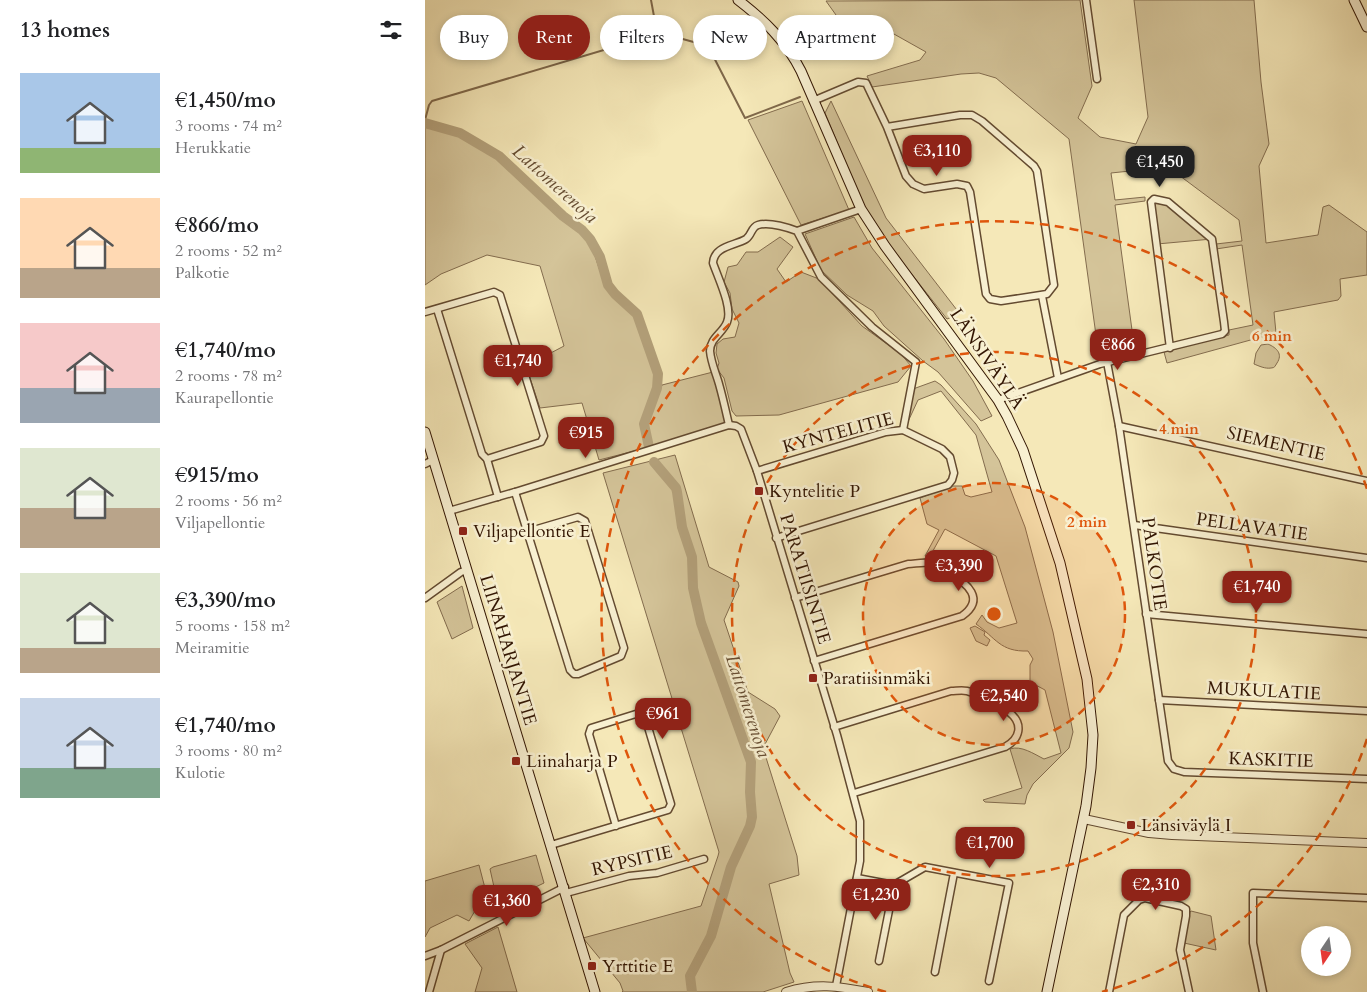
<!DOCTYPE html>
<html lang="en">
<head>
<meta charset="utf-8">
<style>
  :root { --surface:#fff; --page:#f6f6f6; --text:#202124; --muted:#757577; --accent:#8f2418 }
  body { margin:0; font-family:Cardo,serif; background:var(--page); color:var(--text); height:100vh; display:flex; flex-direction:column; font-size:19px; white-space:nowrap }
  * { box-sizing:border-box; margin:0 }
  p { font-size:16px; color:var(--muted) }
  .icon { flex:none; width:28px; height:28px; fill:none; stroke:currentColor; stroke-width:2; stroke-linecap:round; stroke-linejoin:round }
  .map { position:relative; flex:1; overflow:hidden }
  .panel { display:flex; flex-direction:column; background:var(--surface); width:425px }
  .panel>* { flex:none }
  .top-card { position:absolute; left:15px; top:15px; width:475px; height:45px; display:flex; gap:10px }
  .needle { width:32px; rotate:193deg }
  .buttons { position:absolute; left:876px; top:926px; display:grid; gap:10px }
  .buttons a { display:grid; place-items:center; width:50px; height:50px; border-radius:50%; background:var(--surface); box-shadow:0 2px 8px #0003; font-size:25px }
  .price { position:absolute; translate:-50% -42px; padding:0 11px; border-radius:10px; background:var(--accent); color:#fff; font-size:16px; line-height:32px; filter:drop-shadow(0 1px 2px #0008) }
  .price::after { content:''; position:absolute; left:50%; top:30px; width:15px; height:11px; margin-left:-8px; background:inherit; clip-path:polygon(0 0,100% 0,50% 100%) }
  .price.on { background:#222; color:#fff }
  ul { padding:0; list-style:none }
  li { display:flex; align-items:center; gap:15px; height:125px; padding:0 20px }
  li span { display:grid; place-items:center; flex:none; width:140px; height:100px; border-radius:0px; color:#555 }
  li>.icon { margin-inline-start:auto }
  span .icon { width:60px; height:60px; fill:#fffc; stroke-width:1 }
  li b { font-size:21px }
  h2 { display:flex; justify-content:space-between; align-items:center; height:60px; padding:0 20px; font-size:21px }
  .pill { padding:0 18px; border-radius:22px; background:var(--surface); box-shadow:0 2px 8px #0003; font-size:18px; line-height:45px }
  .pill.on { background:var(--accent); color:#fff }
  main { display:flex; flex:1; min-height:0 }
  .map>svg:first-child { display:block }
  .green { fill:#d4c499; stroke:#836c4e }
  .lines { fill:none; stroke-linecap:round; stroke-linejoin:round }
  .stream { stroke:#7f684a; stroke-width:2 }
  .river { stroke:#b3a07a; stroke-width:10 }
  .minor-casing { stroke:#634a30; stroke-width:9 }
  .tertiary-casing { stroke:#634a30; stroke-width:10 }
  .secondary-casing { stroke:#321502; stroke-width:11 }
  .minor { stroke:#f8f0d1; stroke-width:6 }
  .tertiary { stroke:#f8f0d1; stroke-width:8 }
  .secondary { stroke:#f8f0d1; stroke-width:9 }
  .ring { fill:none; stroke:#df560c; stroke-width:2.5; stroke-dasharray:9 6 }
  .poi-dot { fill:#8f2418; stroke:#f8f0d1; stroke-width:2 }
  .labels { text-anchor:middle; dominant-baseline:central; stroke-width:5; stroke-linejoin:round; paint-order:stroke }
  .street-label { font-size:18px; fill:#321502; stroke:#f8f0d1 }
  .poi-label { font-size:18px; fill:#321502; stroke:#f8f0d1; text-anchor:start }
  .water-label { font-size:19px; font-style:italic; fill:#664d32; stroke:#f8f0d1 }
  .centre { fill:#df560c; stroke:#f8f0d1; stroke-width:2.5 }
  .ring-label { font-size:15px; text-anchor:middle; font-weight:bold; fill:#df560c; stroke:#f8f0d1; stroke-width:5; stroke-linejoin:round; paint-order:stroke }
</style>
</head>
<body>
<main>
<section class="panel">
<h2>13 homes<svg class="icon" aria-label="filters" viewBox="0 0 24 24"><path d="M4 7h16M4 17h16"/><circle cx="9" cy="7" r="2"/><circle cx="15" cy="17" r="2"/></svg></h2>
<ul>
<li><span style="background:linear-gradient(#a9c7e8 75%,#8fb573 0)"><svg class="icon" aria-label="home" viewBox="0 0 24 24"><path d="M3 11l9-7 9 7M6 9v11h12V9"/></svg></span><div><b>€1,450/mo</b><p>3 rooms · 74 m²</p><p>Herukkatie</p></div></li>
<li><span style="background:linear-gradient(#ffd9b3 70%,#b9a48a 0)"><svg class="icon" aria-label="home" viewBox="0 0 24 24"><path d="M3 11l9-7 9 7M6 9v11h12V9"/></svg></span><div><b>€866/mo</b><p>2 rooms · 52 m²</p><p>Palkotie</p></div></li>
<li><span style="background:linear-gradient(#f6c9c9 65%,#9aa5b1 0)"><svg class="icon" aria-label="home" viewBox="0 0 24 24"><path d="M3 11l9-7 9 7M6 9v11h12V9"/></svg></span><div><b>€1,740/mo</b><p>2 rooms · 78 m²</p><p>Kaurapellontie</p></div></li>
<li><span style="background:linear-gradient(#dfe7d0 60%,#b9a48a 0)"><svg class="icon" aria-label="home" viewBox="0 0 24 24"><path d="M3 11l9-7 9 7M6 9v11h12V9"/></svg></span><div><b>€915/mo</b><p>2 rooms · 56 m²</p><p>Viljapellontie</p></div></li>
<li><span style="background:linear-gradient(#dfe7d0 75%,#b9a48a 0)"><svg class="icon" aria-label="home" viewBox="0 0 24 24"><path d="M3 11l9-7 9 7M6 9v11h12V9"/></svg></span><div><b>€3,390/mo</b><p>5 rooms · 158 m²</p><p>Meiramitie</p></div></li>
<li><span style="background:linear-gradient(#c9d6e8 70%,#7fa58c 0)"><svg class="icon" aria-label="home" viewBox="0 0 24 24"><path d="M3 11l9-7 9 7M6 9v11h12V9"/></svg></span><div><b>€1,740/mo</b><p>3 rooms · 80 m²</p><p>Kulotie</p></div></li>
</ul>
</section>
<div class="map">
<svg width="942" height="992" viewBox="0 0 942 992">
  <rect width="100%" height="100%" fill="#f5e8b8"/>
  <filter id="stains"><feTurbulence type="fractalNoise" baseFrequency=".004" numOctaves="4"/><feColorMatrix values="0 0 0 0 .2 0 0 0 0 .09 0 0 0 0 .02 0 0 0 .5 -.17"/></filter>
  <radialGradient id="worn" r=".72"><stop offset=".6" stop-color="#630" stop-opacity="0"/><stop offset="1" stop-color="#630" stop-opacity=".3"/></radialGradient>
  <g class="green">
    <polygon points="655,0 667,86 653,118 675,137 711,144 723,117 709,0 829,0 836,82 844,144 834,166 841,243 893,235 898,207 904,205 942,232 942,275 915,279 916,296 913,300 849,312 851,333 742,363 739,352 804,335 804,330 828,325 817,245 791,249 791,244 817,241 814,220 743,167 686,173 690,200 720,197 720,201 690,205 710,352 678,360 674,357 644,139 571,78 554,73 536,74 447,87 442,76 495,60 501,52 460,29 432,29 416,22 401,1"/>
    <polygon points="377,101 424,210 376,225 323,120"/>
    <polygon points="406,101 461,218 535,314 522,319 456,235 441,212 400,113"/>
    <polygon points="0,126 39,138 75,161 141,223 155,232 166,244 179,283 187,294 205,309 214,322 229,368 231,385 217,424 221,448 174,460 157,403 115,408 101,366 139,346 115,266 62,255 16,274 0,285"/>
    <polygon points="729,199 738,200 787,239 732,244"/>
    <polygon points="429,217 447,248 519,339 548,381 567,416 556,421 513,372 498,361 459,326 448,311 422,295 396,270 380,234"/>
    <polygon points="355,237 368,247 352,269 361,282 376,272 394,279 437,326 476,354 486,366 473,382 354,415 311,416 307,411 299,378 292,369 294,363 291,353 292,344 298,339 310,337 314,323 307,309 305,293 299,282 303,267 312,265 321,252 333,252"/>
    <path d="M843,344C852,348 858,354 852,363C850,366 850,368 846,368C840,369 834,366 829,364L831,353L836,345Z"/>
    <polygon points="288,372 301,419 298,425 227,446 222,424 237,385"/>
    <path d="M510,381L516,385L551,424L574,460L600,527L628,632L648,732L644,748L608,784L602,795L600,804L560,802L558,800L597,788L585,749C596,745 609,754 619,759L636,753L620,690L605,682V665L608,659L603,651C575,652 571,638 551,624L557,615L562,622L574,628L592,623L571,556L520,529L504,558L500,556L514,530L502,524L495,498L526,486H537L540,495L546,497L567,492L551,435L516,391L493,400L481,426L488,389Z"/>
    <polygon points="250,455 284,567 313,582 314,586 299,620 323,692 350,709 355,716 338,748 372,856 374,875 344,884 365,973 369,982 338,992 197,992 198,991 195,983 158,938 276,906 293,856 294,852 178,473"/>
    <polygon points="37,586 48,628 27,639 12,602"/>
    <polygon points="550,626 560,632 559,635 565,640 562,646 551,641 545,628"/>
    <polygon points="111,855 119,883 73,905 65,869 68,867"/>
    <polygon points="54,865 61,892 44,921 32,915 5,928 0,937 0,881"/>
    <polygon points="766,911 786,916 791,950 759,943 765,912"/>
    <polygon points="73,927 92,992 50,992 57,968 40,944"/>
  </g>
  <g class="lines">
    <g class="stream">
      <polyline points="226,0 231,27 236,33 283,46 320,118 375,97"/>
      <polyline points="0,120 4,105 7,101 236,33"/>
    </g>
    <g class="river">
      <polyline points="0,123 35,133 74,156 138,216 157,230 165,239 175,257 183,285 190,294 212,314 233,374 232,388 219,424 224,447"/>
      <polyline points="229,462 251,488 252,492 257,527 267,557 268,588 276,623 326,762 325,792 327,817 325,826 306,867 286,936 265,976 267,992"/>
    </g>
    <defs>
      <g id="minor">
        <polyline points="661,0 672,79"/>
        <polyline points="388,101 433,82 441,83 462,127 481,176 488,184 499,189 532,184 542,186 545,192 561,294 565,299 576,301 622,294 629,285 612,171 609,166 557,121 547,115 535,115 462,127"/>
        <polyline points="372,231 436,209"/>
        <polyline points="617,296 633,378"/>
        <polyline points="12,309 57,454 62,459"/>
        <polyline points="0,312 69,292 75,295 119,436 116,442 62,459 73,497"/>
        <polyline points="682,362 694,426 743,761 749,769 759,772 942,779"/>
        <polyline points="573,400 675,364 797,334 800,331 799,322 787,239 743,202 729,199 726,202 745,348"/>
        <path d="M304,425C301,412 298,398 294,384C291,373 286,363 285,351C285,338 298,333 302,322C308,308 293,278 288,263C289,246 309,246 321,239C327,235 326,227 333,225C344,222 361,227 372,231L396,277L447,327L491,362L478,430"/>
        <polyline points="694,426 942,481"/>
        <polyline points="0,464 8,460"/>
        <polyline points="332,471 461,432 478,430 517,449 525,457 529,473 527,480 523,485 351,538"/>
        <polyline points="90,492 145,670 149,674 153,674 196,656 199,648 160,521 153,517 102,532"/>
        <polyline points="24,511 90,492 304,425 311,426 316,429 332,471 412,735 435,821 435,861 411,986"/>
        <polyline points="709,525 942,558"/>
        <polyline points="0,598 36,572 42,570"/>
        <path d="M370,598L483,564C489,564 497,562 503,563C510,565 517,570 524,573C542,583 561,599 537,616L389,661"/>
        <polyline points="721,614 942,634"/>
        <polyline points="734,700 942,711"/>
        <path d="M409,727L526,691C531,691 537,690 542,691C551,693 559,698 567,703C572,706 579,708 584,712C599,724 595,739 580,747L429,793"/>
        <polyline points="126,845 243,810 246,804 220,717 214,713 166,728 164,734 191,826"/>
        <polyline points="432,878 469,885 500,867 584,883 564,981"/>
        <polyline points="141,893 204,876 232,873 279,859"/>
        <polyline points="0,956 16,950 140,887"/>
        <polyline points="454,961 469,885"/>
        <polyline points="510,972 529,873"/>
        <polyline points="4,992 16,950"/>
        <polyline points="684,992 699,915 714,900 720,898 756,906 761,909 761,916 755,950 764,992"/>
        <polyline points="838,992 828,943 828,893 942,898"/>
      </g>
      <g id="tertiary">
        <polyline points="659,819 724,833 747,835 942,843"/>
        <path d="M361,992C390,983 414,986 443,992"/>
      </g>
      <g id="secondary">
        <path d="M313,0C339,20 361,41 376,71L436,209L460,246L573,400L582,416L598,450L635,563L662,679L668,735L666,768L661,806L622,992"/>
        <polyline points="929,0 942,27"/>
        <polyline points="0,432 170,992"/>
      </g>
    </defs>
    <use href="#minor" class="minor-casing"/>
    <use href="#tertiary" class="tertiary-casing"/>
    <use href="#secondary" class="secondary-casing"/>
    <use href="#minor" class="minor"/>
    <use href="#tertiary" class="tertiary"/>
    <use href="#secondary" class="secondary"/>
  </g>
  <circle cx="569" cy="614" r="131" fill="#df560c" fill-opacity=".12"/>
  <g class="ring">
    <circle cx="569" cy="614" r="131"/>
    <circle cx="569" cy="614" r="262"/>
    <path d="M942 739A393 393 0 0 1 677 992M461 992A393 393 0 1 1 942 489"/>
  </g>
  <g class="poi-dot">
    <rect x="329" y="486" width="10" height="10" rx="2.5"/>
    <rect x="33" y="526" width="10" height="10" rx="2.5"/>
    <rect x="383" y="673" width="10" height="10" rx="2.5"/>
    <rect x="86" y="756" width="10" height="10" rx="2.5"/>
    <rect x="701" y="820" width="10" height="10" rx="2.5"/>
    <rect x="162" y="961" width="10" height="10" rx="2.5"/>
  </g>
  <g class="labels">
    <g class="street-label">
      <text transform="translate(562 359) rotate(56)">LÄNSIVÄYLÄ</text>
      <text transform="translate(413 433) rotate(-15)">KYNTELITIE</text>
      <text transform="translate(851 444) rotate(13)">SIEMENTIE</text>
      <text transform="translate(827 527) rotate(8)">PELLAVATIE</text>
      <text transform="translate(729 564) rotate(82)">PALKOTIE</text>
      <text transform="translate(380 579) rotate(73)">PARATIISINTIE</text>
      <text transform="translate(83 650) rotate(73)">LIINAHARJANTIE</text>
      <text transform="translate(839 691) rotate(3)">MUKULATIE</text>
      <text transform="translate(846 760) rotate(2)">KASKITIE</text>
      <text transform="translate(207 861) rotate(-13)">RYPSITIE</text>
    </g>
    <g class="poi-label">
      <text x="344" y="491">Kyntelitie P</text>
      <text x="48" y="531">Viljapellontie E</text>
      <text x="398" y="678">Paratiisinmäki</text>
      <text x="101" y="761">Liinaharja P</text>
      <text x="716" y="825">Länsiväylä I</text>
      <text x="177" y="966">Yrttitie E</text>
    </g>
    <g class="water-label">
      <text transform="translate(130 184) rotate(42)">Lattomerenoja</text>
      <text transform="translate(323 706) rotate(72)">Lattomerenoja</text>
    </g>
  </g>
  <circle cx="569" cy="614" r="8" class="centre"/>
  <g class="ring-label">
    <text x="847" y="341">6 min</text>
    <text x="754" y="434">4 min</text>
    <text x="662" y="527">2 min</text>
  </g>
  <rect width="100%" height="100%" filter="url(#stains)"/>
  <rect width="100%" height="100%" fill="url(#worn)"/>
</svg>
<div class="buttons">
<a><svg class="needle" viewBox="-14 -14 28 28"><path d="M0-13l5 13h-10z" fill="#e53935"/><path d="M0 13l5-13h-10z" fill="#757577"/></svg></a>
</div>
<b class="price" style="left:512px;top:177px">€3,110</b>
<b class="price on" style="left:735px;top:188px">€1,450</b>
<b class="price" style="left:693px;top:371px">€866</b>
<b class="price" style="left:93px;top:387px">€1,740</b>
<b class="price" style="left:161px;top:459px">€915</b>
<b class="price" style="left:534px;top:592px">€3,390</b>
<b class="price" style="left:832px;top:613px">€1,740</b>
<b class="price" style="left:579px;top:722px">€2,540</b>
<b class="price" style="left:238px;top:740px">€961</b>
<b class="price" style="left:565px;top:869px">€1,700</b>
<b class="price" style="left:731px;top:911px">€2,310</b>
<b class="price" style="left:451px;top:921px">€1,230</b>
<b class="price" style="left:82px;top:927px">€1,360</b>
<div class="top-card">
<a class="pill">Buy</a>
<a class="pill on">Rent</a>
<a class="pill">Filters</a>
<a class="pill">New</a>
<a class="pill">Apartment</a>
</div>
</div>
</main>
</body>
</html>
